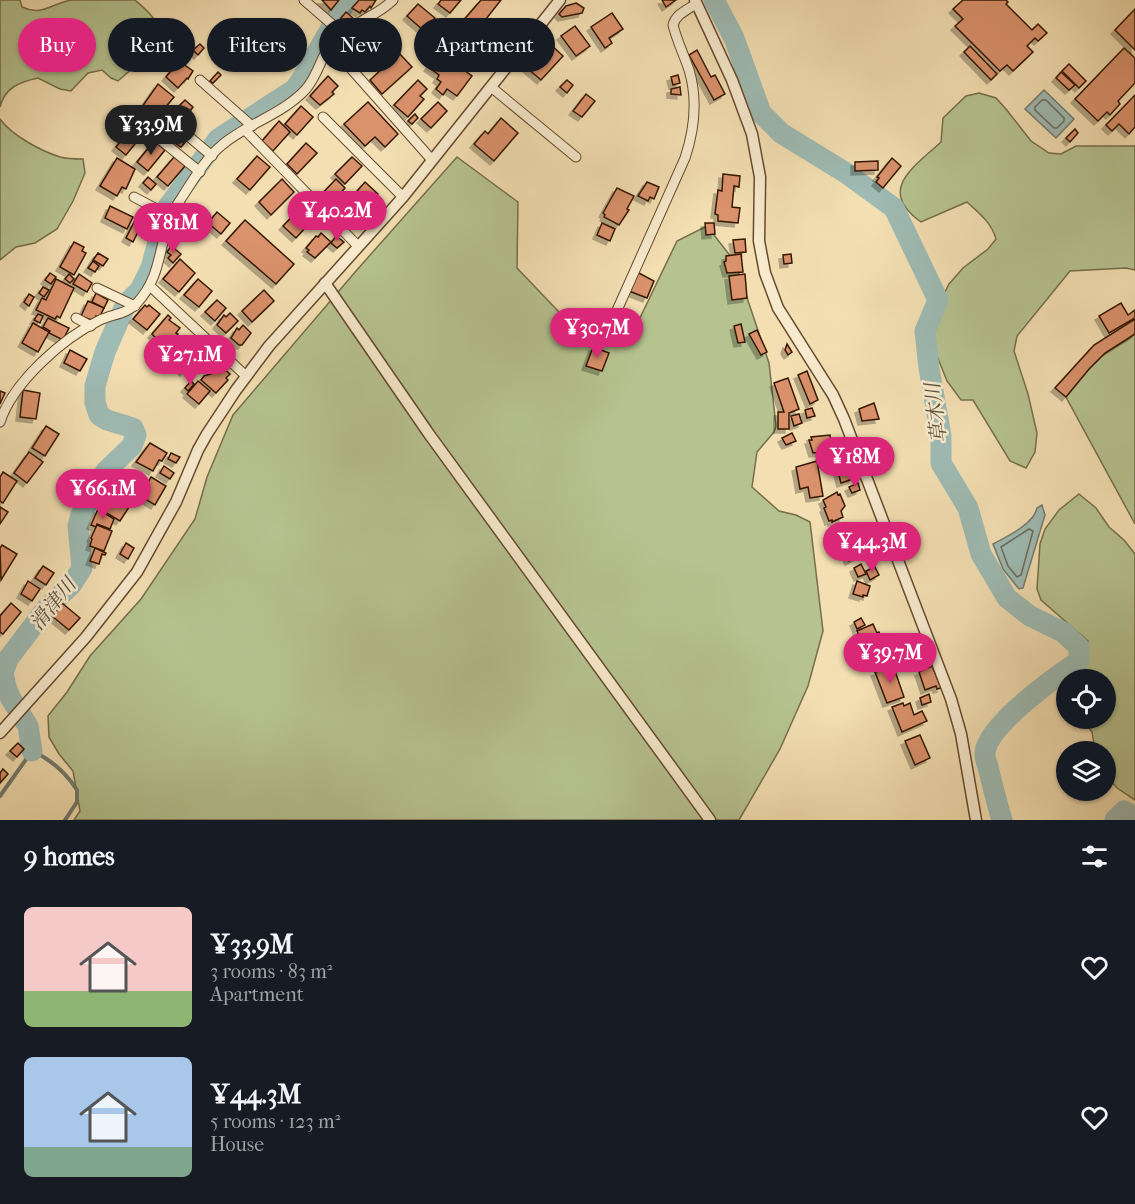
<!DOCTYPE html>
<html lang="en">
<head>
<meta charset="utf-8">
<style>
  :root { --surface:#171b24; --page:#20242c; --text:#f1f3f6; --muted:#9ea1a6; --accent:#db2777 }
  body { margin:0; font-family:"IM FELL French Canon","Noto Serif JP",serif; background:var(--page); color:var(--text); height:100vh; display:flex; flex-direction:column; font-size:22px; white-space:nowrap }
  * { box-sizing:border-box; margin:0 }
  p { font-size:20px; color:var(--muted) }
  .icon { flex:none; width:33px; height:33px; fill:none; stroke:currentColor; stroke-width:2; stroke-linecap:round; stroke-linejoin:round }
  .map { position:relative; height:820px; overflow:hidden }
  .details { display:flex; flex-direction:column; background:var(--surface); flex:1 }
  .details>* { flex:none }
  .hud { position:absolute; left:18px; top:18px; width:600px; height:54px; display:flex; gap:12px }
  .tools { position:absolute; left:1056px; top:669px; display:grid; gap:12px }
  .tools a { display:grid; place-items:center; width:60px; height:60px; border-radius:50%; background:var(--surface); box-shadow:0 2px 4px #0004; font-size:30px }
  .price { position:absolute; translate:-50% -51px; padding:0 14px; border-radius:21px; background:var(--accent); color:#fff; font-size:20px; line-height:39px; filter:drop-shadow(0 2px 3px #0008) }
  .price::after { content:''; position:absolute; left:50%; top:36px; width:18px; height:14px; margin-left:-9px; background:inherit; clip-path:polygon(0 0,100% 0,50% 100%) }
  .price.current { background:#222; color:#fff }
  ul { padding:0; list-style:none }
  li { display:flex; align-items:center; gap:18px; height:150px; padding:0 24px }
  li span { display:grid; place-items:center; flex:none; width:168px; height:120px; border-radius:9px; color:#555 }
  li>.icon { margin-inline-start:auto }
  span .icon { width:72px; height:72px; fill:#fffc; stroke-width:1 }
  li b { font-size:26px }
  h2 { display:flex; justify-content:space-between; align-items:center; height:72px; padding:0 24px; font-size:26px }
  .chip { padding:0 21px; border-radius:27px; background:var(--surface); box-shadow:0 2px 4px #0004; font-size:21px; line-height:54px }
  .chip.current { background:var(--accent); color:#fff }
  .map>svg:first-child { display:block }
  .green { fill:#b6c390; stroke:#766e4a; stroke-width:1.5 }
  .water { fill:#9ebbb4; stroke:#747a6d; stroke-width:1.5 }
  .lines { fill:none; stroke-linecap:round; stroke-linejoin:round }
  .shore { stroke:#6a6a5c; stroke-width:1.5 }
  .stream { stroke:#747a6d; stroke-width:4 }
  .river { stroke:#9ebbb4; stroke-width:21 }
  .building { fill:#da926c; stroke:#361803; stroke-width:1.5; filter:url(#shadow) }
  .minor-casing { stroke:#654a2f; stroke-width:11 }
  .tertiary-casing { stroke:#654a2f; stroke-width:13 }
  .minor { stroke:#f7eacd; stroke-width:9 }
  .tertiary { stroke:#f7eacd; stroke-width:10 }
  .labels { text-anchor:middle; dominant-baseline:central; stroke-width:5; stroke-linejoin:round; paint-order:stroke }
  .water-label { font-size:20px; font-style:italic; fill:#5a5141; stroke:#f7eacd }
</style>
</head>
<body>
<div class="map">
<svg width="1135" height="820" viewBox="0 0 1135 820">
  <defs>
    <filter id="shadow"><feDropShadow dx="-4" dy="4" stdDeviation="0" flood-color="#0004"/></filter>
  </defs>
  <rect width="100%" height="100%" fill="#f3dfb2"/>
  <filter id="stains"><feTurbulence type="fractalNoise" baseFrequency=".00333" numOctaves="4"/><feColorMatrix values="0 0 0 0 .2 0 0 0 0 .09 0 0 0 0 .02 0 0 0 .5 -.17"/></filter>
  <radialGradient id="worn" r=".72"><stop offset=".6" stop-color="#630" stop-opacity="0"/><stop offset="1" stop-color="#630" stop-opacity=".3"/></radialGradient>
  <g class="green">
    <path d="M0,0H20L22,7C43,17 54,2 72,0C93,0 114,0 135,0C143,7 157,18 158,29C160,44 129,72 118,81L111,78L102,70L88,73L71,91L60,89L38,78C20,82 5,87 0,107Z"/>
    <path d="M979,93L996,98L1006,109L1031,141L1049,153L1061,154L1076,146H1135V270L1126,268L1070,271L1017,336L1014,351L1028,394L1037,433L1035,452L1026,468L1010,461L973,400H961L947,381L929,336L936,310L949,284L963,268L988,249L996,239C991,222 980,214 967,202L921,222C876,190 914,167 941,142L943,118L966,96Z"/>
    <path d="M0,119C11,135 41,151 60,157C67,159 76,159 83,159L85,173L73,201L57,229L35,243L16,247L0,260Z"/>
    <polygon points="457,157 518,202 517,268 559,312 603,325 637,324 677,241 707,226 735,262 769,363 776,426 774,432 757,452 752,487 779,511 796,515 810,522 823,631 808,686 780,749 739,820 74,820 80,811 73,771 59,754 49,737 48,716 67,692 90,656 141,599 195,519 207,477 233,415 356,271"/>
    <polygon points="1135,334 1135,524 1066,397 1089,369 1105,353"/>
    <polygon points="1079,494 1096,508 1109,527 1124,540 1135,554 1135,800 1117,788 1106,776 1106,752 1095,751 1092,732 1082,719 1106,718 1106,680 1075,679 1081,670 1088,641 1041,600 1037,589 1040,544 1045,529 1059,510"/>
  </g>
  <g class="water">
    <polygon points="1044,90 1074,119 1056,138 1025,109"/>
    <path d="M1042,505L1045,515L1023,588L1019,589L1003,569L993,544C1006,537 1034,524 1037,508Z"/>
  </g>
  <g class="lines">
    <g class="shore">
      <polygon points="1042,100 1046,100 1064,118 1064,121 1057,128 1054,128 1035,110 1035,107"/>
      <polygon points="1029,529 1033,531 1021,575 1017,577 1008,566 1001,547"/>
    </g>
    <path class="stream" d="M0,796L32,751C50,759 66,773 77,790V802L65,820"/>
    <g class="river">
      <path d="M714,0L734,38L761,113L781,133L846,173L894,208L938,300L925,331L929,368L941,436V463L968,508L981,554L1007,598L1030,616L1063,632L1079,647V661C1057,676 986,726 985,753C984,758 988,765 989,771C993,787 997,804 1002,820"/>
      <polyline points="32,751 28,726 11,699 6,687 3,673 8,659 46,609 72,584 82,568 78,526 81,515 106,471 132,446 136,435 133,428 107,420 99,415 95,402 95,386 105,352 126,304 140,290 151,268 167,208 218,139 295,89 303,77 347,0"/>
      <polyline points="1115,820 1124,811 1135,817"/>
    </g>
  </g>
  <g class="building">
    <polygon points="322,0 339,0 331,10"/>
    <polygon points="359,0 376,0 371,8 370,6 365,12 362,10 360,13 352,8"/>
    <polygon points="441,0 461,0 450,13 438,4"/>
    <polygon points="481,0 501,0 475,33 462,22"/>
    <polygon points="662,0 676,0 666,7"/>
    <polygon points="963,0 1006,0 1008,2 1006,4 1032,30 1038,24 1047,33 1038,41 1035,38 1027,46 1033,52 1013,71 1007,65 1000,71 955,26 963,19 953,9"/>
    <polygon points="576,3 584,8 582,13 562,17 559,14 566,6"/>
    <polygon points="418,4 435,18 424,31 407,16"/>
    <polygon points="1135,9 1135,50 1115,30"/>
    <polygon points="346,12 354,19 353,20 344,22 341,18"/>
    <polygon points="612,13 623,29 609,38 612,43 605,48 591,27"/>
    <polygon points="575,26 590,46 576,56 561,36"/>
    <polygon points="365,27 375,37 374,40 365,48 363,47 360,51 358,48 350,56 343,48"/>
    <polygon points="549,43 563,56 541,80 527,68"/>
    <polygon points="200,44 204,48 198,55 193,50"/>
    <polygon points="970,46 997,74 991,80 964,52"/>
    <polygon points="1124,48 1135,58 1135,83 1118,101 1120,104 1110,115 1107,112 1098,121 1075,99"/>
    <polygon points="697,50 711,77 715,75 725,94 714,100 689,55"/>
    <polygon points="440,52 472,76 457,96 447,89 443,95 436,89 441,82 437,79 439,75 428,67"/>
    <polygon points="399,53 412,67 382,94 370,80"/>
    <polygon points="179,61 193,71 188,79 187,78 178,88 166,77"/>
    <polygon points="1069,64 1086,81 1079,88 1062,71"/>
    <polygon points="218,72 221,75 213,83 210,81"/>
    <polygon points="1061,72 1075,85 1069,90 1056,78"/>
    <polygon points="678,75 680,83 673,85 671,77"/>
    <polygon points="328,76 338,86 332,92 334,94 320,105 310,96"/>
    <polygon points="418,80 427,89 420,96 424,99 408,117 394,105"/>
    <polygon points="567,80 573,85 567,93 560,87"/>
    <polygon points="158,84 174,97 159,115 157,114 148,123 137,114"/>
    <polygon points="680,87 681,95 671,94 671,89"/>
    <polygon points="586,94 595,101 582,117 573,111"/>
    <polygon points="1135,95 1135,127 1129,134 1119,124 1112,131 1106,125"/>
    <polygon points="185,100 193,107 188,114 179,106"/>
    <polygon points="368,102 398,134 385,147 375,137 365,146 344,124"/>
    <polygon points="438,102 447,111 431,128 421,119"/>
    <polygon points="301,106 313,117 297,135 285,124"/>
    <polygon points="415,114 418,118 412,124 408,121"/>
    <polygon points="501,118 518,133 494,161 474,144 485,131 488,134"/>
    <polygon points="279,121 290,132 273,151 262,141"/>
    <polygon points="133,126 143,134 126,155 116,147"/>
    <polygon points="174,128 188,139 181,147 167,137"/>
    <polygon points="1075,129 1078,133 1070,142 1066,138"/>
    <polygon points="154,141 165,150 148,171 137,162"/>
    <polygon points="306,143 317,153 297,174 287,164"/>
    <polygon points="257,156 270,167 250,190 237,179"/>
    <polygon points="174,157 185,166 168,186 157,177"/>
    <polygon points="352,157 362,166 345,184 335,174"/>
    <polygon points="117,158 135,169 126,189 122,187 117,196 100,186"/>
    <polygon points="892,158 901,166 883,188 876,182 879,178 877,177"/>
    <polygon points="878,161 878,170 855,171 855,162"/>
    <polygon points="723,174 740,176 739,187 734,186 732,207 740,208 738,223 718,221 718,215 715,214 718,190 722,191"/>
    <polygon points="148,177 156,184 151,190 143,183"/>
    <polygon points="282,179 294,192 271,215 259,202"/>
    <polygon points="336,179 345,188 328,207 318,198"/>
    <polygon points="365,182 378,194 364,210 351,198"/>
    <polygon points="647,182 659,187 654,199 650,197 648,201 638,196"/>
    <polygon points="617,188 634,196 627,209 629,210 619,225 604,217 605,215 603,213"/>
    <polygon points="353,202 366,213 351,229 339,218"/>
    <polygon points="305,203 317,215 296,238 283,226"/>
    <polygon points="110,206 133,217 127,229 105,218"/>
    <polygon points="217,212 230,223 221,234 208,223"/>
    <polygon points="245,220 294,264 276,284 226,241"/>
    <polygon points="134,222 141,226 133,242 126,238"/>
    <polygon points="602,223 615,229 610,241 597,235"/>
    <polygon points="705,223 714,223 715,234 706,235"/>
    <polygon points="321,233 331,242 315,258 307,252 309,250 306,248 316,236 318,237"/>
    <polygon points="336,236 344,242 337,248 331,243"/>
    <polygon points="745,239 746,252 735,253 733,240"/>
    <polygon points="74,242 84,247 82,251 86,253 74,275 60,267"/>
    <polygon points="171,246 181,254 173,263 168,258 171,255 167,252"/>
    <polygon points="98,253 108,259 103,266 93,260"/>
    <polygon points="741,254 743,272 727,273 724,262 726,261 726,256"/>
    <polygon points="791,254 792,263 784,264 783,255"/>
    <polygon points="180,259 195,273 179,292 163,279"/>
    <polygon points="93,261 99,266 95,272 88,268"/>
    <polygon points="637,272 654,281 647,298 629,291"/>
    <polygon points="50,273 56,277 51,284 45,280"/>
    <polygon points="69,274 74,279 70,283 65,279"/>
    <polygon points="79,274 92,283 87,292 73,284"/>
    <polygon points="745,274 747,298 732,300 729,276"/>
    <polygon points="56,279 74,288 60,318 57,316 55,319 36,310 42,298 46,300"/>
    <polygon points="198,279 212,291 199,307 184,295"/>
    <polygon points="43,287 49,290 44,297 39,293"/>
    <polygon points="264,290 274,301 252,322 242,311"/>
    <polygon points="96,293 108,300 104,308 92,302"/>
    <polygon points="29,294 34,297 29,306 24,302"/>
    <polygon points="217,300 226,308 215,321 205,312"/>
    <polygon points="88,301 104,308 99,318 96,316 94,321 81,316"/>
    <polygon points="1121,303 1128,315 1135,310 1135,318 1109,333 1099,316"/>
    <polygon points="145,305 147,307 149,305 160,314 147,330 133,319"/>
    <polygon points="230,313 238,321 226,333 217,325 224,315 226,317"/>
    <polygon points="38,314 43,316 40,323 34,320"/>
    <polygon points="168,315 171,318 169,320 180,328 176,333 178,334 167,347 165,345 164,347 152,334"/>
    <polygon points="48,318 69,328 63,340 49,333 50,331 43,327"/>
    <polygon points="1135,319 1135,334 1105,353 1089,369 1066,397 1055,388 1094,345"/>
    <polygon points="33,323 49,332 38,352 22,343"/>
    <polygon points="741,324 745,342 738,343 734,326"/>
    <polygon points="243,325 251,333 242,345 239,345 231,338 237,328 239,330"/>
    <polygon points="757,330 767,352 761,355 749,334"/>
    <polygon points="187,342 200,354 184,372 171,360"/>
    <polygon points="787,344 792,352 788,355 785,350"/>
    <polygon points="593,347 609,353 602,371 586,366"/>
    <polygon points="70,350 87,359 80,371 64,363"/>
    <polygon points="223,368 230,374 226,378 228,380 216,393 201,380 204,376 220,371"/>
    <polygon points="807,371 818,400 810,404 798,375"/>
    <polygon points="788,378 799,409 789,413 789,429 778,429 778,412 784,412 774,383"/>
    <polygon points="191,381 194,384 188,391 185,388"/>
    <polygon points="198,381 210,391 199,404 187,394"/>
    <polygon points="23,390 40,393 36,419 20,417"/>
    <polygon points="0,391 5,393 0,404"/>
    <polygon points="874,403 879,419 862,421 859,409"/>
    <polygon points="812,408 815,416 807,418 805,410"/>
    <polygon points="799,414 802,423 794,426 791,416"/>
    <polygon points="46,426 59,434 45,456 32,448"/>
    <polygon points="792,433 796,441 786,445 782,438"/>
    <polygon points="830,435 832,451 813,453 809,440 812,440 811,437"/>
    <polygon points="150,443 167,453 162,461 159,460 153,471 136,462"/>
    <polygon points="29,452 43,462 27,483 14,473"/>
    <polygon points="171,453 180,457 176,463 168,459"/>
    <polygon points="817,461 823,496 810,498 808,487 800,489 796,467"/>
    <polygon points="164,466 174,473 170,479 160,473"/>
    <polygon points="850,468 853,479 841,483 838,472"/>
    <polygon points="3,472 17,481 3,503 0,501 0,477"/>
    <polygon points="130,472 141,479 132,494 121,487"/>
    <polygon points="151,477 166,486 155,505 140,496"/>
    <polygon points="858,483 860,490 852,493 849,487"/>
    <polygon points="118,490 132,498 129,503 131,504 120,521 105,512"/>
    <polygon points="837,492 838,495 840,494 845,506 841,511 843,517 832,522 832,520 829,521 824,508 826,507 823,500"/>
    <polygon points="0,507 8,512 0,524"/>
    <polygon points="98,509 114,519 110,529 97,524 96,527 91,525"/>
    <polygon points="852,524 862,546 860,546 863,554 849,561 836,531"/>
    <polygon points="97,525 112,531 104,551 90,546 92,539 91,538"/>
    <polygon points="126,543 134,548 128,559 120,554"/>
    <polygon points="2,545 17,554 1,580 0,548"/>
    <polygon points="95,548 106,553 105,555 102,554 99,564 90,561"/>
    <polygon points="861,564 866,574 858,577 854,568"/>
    <polygon points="43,566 54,573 46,585 35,578"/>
    <polygon points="875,567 879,575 870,580 866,571"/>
    <polygon points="28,581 40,589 32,601 21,594"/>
    <polygon points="857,581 870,586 867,596 863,595 863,597 853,594"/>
    <polygon points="11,603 21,612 3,634 0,632 0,616"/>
    <polygon points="62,603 80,618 69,630 52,616"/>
    <polygon points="861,618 865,625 857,629 854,622"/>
    <polygon points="873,624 877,633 879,632 889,657 872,664 857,631"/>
    <polygon points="910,649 915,662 897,669 892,656"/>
    <polygon points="888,665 889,669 894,668 904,697 887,703 875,672 880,671 879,668"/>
    <polygon points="932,666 941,688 937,689 936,686 925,690 919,672"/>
    <polygon points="929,694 931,702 922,705 920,698"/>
    <polygon points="903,703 904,706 910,703 914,715 922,711 927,721 902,732 892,707"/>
    <polygon points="920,735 930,758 915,765 905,741"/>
    <polygon points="18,743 24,749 17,757 10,751"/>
    <polygon points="3,769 8,774 0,783 0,773"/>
  </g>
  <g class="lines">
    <defs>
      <g id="minor">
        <polyline points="304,0 342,33"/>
        <polyline points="329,47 338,54 432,160"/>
        <polyline points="200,80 252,126"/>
        <polyline points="491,87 576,157"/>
        <polyline points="130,115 200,172"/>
        <polyline points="323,117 403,197"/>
        <polyline points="167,118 212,156"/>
        <polyline points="245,130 358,246"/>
        <polyline points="134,197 170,216"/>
        <polyline points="150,286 246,376"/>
        <polyline points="97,288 135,306"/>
        <path d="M614,317L685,158C695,128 698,100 689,70C684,55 677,41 673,25C676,14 687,10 696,4"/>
        <polyline points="76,318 91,326"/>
        <path d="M0,422C13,382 63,338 100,320C113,314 127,314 137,303C163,275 158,243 173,211C186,192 204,159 222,145C248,123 282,115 306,89C320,73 322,49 339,35C356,22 378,15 393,0"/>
      </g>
      <g id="tertiary">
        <polyline points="695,0 732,80 752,134 760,177 759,241 765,273 778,308 833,395 844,419 951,699 961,734 976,820"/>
        <polyline points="325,283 429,434 710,820"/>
        <polyline points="0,733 86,637 137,572 176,502 198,450 207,434 236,390 269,346 403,197 560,0"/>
      </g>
    </defs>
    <use href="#minor" class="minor-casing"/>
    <use href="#tertiary" class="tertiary-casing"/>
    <use href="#minor" class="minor"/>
    <use href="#tertiary" class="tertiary"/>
  </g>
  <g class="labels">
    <g class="water-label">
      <text transform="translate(936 413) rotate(-97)">草木川</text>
      <text transform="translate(53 604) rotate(-51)">滑津川</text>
    </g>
  </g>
  <rect width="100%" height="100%" filter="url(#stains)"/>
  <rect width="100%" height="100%" fill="url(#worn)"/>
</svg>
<div class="tools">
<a><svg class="icon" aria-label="locate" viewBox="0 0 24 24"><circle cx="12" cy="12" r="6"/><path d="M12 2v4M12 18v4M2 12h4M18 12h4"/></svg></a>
<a><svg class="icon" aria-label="layers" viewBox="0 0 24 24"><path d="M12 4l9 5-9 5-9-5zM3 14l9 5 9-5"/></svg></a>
</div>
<b class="price current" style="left:151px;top:156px">¥33.9M</b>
<b class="price" style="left:337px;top:242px">¥40.2M</b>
<b class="price" style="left:173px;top:254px">¥81M</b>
<b class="price" style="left:597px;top:359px">¥30.7M</b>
<b class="price" style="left:190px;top:386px">¥27.1M</b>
<b class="price" style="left:855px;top:488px">¥18M</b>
<b class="price" style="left:103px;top:520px">¥66.1M</b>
<b class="price" style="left:872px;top:573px">¥44.3M</b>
<b class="price" style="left:890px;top:684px">¥39.7M</b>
<div class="hud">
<a class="chip current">Buy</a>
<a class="chip">Rent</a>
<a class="chip">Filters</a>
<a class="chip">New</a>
<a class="chip">Apartment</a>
</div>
</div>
<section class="details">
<h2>9 homes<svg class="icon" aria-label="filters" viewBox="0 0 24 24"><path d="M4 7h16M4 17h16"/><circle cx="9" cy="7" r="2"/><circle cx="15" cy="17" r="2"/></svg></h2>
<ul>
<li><span style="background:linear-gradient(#f6c9c9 70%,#8fb573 0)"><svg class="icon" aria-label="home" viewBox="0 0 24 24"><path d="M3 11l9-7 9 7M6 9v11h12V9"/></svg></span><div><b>¥33.9M</b><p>3 rooms · 83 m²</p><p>Apartment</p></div><svg class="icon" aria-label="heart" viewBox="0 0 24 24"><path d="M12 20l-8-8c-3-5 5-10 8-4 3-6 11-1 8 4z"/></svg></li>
<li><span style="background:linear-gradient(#a9c7e8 75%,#7fa58c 0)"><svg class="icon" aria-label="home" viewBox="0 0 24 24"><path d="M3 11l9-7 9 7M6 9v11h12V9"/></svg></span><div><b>¥44.3M</b><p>5 rooms · 123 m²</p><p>House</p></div><svg class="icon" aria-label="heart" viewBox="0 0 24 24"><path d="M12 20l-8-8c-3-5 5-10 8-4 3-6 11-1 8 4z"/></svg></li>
</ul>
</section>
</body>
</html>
